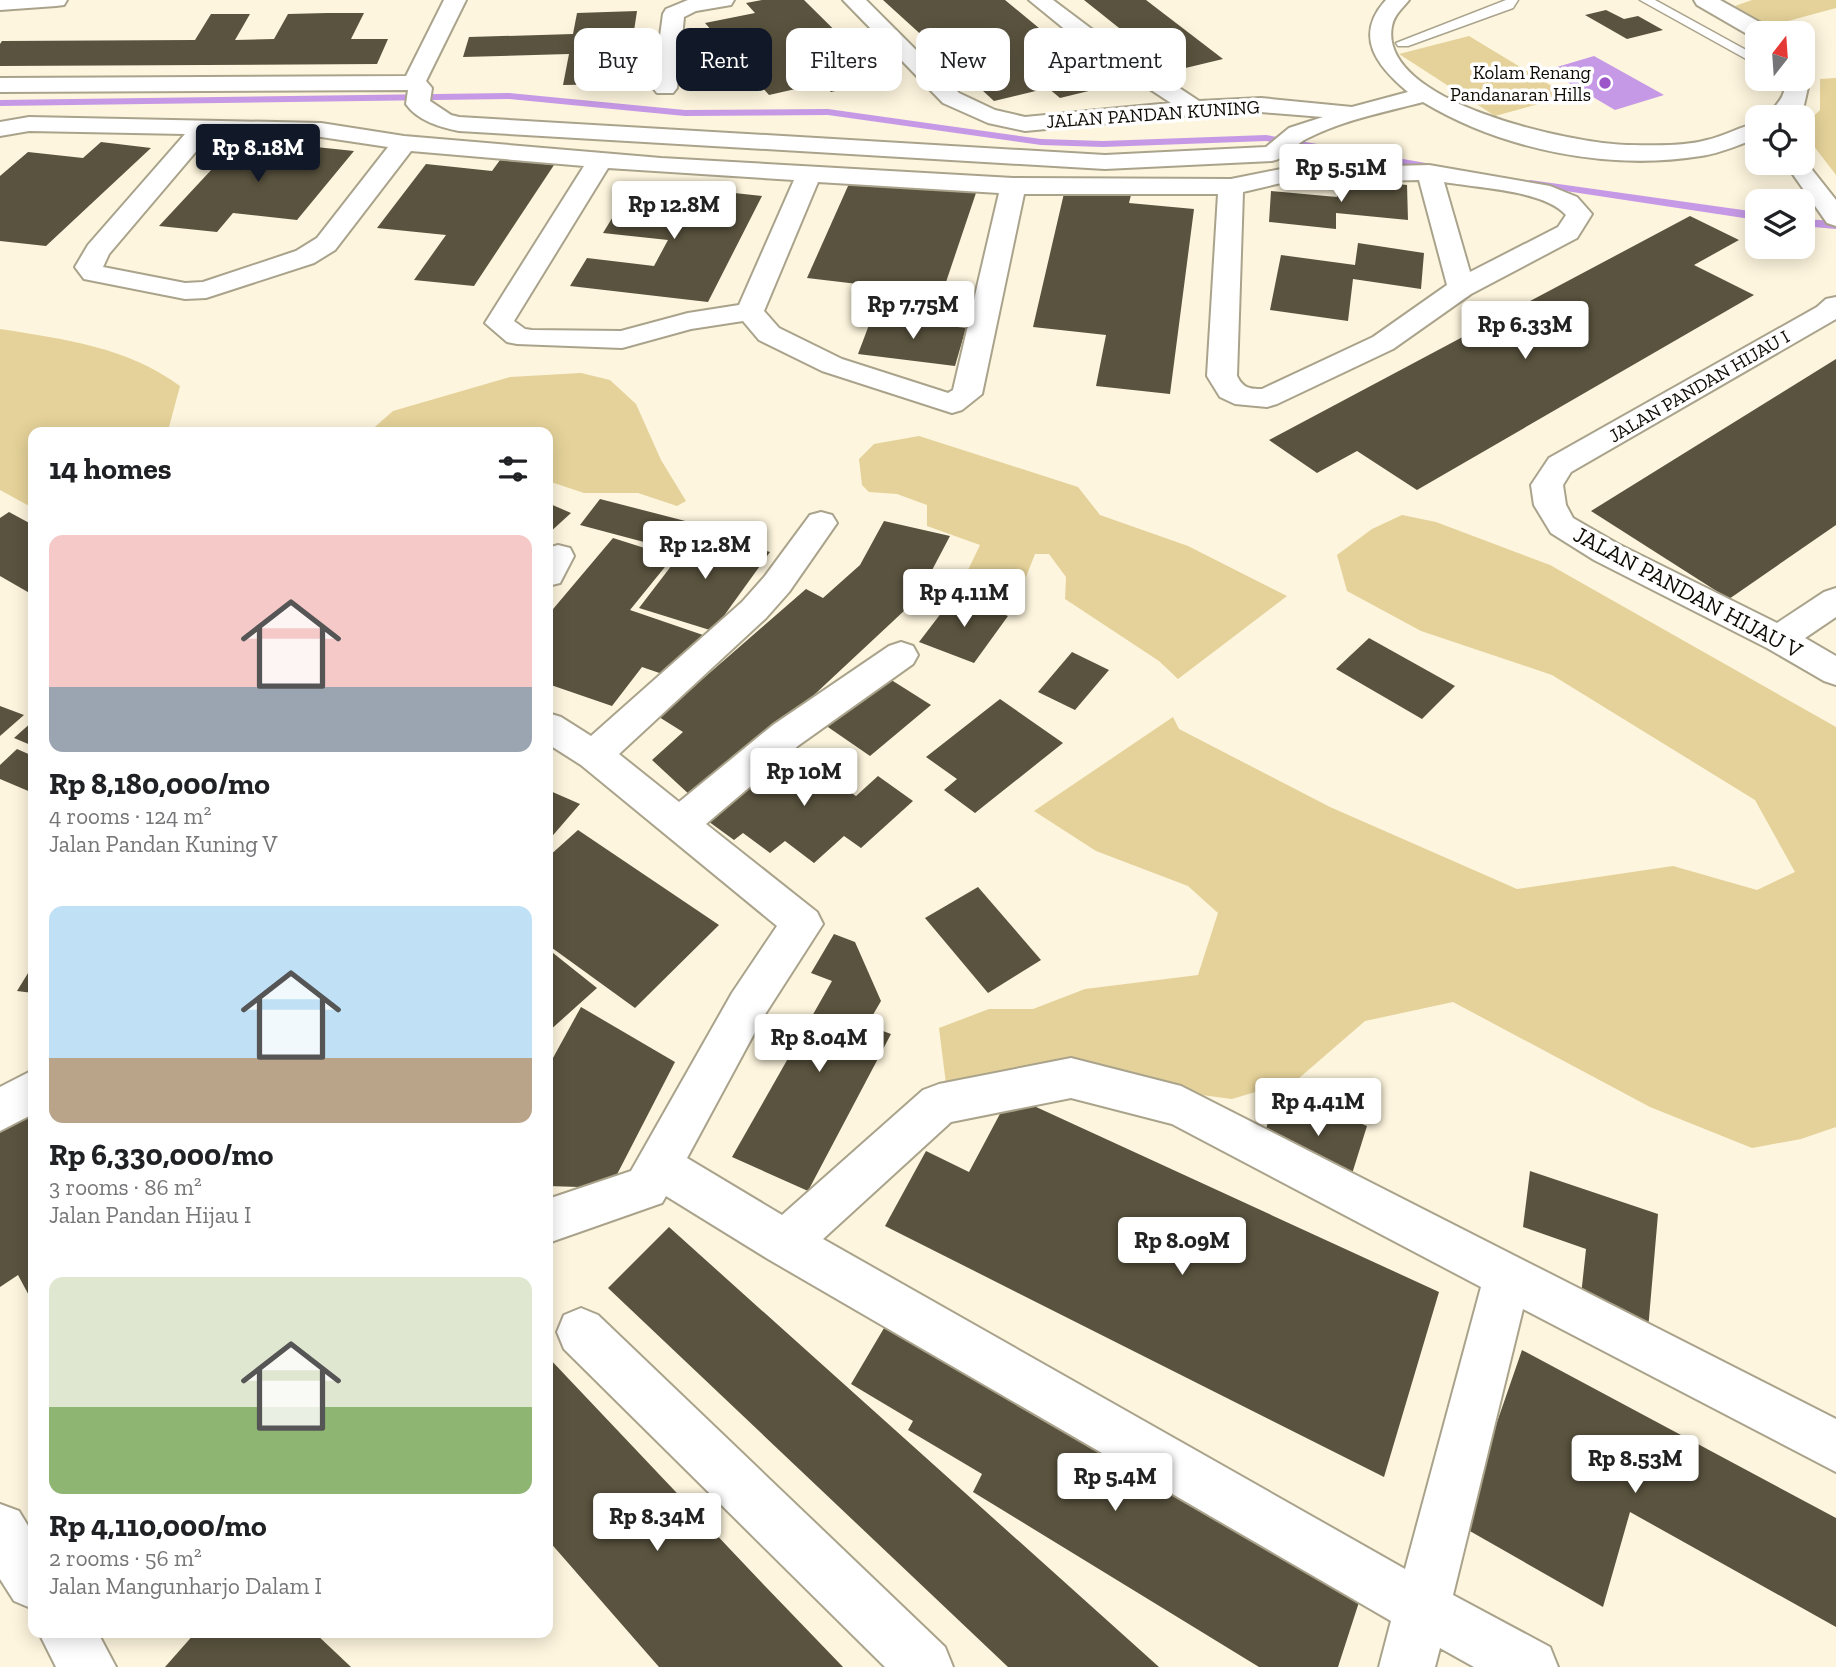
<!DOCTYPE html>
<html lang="en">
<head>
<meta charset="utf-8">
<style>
  :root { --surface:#fff; --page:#f2f2f2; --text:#202124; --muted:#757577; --accent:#111827 }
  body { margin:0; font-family:"Zilla Slab",serif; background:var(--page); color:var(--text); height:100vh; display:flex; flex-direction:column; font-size:26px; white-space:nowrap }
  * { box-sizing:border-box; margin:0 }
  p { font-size:23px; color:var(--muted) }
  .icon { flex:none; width:38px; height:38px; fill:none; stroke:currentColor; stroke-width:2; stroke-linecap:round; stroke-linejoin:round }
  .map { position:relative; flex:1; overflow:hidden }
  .sheet { position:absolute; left:28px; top:427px; width:525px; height:1211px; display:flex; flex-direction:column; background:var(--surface); border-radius:14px; box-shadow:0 4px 18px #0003 }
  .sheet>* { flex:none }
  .banner { position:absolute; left:574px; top:28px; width:665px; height:63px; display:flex; gap:14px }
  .needle { width:46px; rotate:17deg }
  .fabs { position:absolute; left:1745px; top:21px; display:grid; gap:14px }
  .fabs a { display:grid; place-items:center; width:70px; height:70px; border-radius:14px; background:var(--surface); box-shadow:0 4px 18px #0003; font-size:35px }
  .price { position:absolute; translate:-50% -60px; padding:0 16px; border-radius:7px; background:#fff; color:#222; font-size:23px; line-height:46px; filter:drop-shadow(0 2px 4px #0008) }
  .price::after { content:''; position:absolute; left:50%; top:42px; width:21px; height:16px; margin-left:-10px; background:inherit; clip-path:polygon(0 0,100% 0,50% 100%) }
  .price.on { background:var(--accent); color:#fff }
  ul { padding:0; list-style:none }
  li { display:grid; align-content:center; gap:14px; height:371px; padding:0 21px }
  li span { display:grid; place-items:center; height:217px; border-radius:14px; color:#555 }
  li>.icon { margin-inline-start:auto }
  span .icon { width:126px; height:126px; fill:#fffc; stroke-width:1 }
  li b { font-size:30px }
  h2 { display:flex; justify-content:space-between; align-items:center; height:84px; padding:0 21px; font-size:30px }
  .pill { padding:0 24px; border-radius:14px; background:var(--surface); box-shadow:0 4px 18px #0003; font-size:24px; line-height:63px }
  .pill.on { background:var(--accent); color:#fff }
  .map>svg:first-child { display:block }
  .green { fill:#e5d29a }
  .water { fill:#c699e6 }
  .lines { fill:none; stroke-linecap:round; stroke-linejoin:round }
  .stream { fill:#c699e6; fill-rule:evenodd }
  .building { fill:#5a533f }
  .lane-casing { stroke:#aaa38c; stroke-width:3 }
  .street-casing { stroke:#aaa38c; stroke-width:4 }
  .lane { fill:#fff; fill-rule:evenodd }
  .street { fill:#fff; fill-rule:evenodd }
  .poi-dot { fill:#9c55c9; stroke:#fff; stroke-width:2.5 }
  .labels { text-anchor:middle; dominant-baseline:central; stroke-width:7; stroke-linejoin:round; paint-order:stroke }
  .far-poi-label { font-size:19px; fill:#0f0c05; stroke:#fff; text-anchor:end }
  .far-street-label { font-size:19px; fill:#0f0c05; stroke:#fff }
  .street-label { font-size:23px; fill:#0f0c05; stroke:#fff }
</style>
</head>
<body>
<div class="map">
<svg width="1836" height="1667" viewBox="0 0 1836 1667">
  <rect width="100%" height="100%" fill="#fdf5dd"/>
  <g class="green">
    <polygon points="1752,0 1836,0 1836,8 1766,27 1735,6"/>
    <polygon points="1469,36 1568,96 1495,116 1399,54"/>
    <polygon points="1836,78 1836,175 1803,132 1802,127 1820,110 1820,79"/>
    <path d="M0,329C64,339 127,347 180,386L169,427L179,432H33V508L0,490Z"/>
    <polygon points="581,373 610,380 636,404 661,460 686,501 677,506 638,493 584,493 548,481 548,432 369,432 393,411 510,377"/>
    <polygon points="919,436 1078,487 1100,515 1188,546 1287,596 1178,679 1159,661 1065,599 1066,577 1049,554 1035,554 1026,577 1014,586 968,570 980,545 927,526 927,505 897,494 869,492 862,485 859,459 874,444"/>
    <polygon points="1402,515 1436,522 1550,565 1836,727 1836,1127 1801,1139 1752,1148 1650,1107 1453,1002 1365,1021 1298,1079 1232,1099 1186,1093 946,1084 939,1028 989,1009 1033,1009 1085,989 1198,975 1218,913 1188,886 1096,851 1034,811 1173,717 1179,729 1330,807 1517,889 1673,866 1757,890 1795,872 1755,800 1552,675 1421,631 1347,591 1337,555 1372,529"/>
  </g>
  <polygon class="water" points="1594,56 1664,95 1615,110 1547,70"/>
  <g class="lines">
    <g class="stream">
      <polygon points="509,93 685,110 828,109 1041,139 1103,141 1266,135 1443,166 1449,169 1443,172 1266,141 1103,147 1041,145 828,115 685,116 509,99 0,106 0,100"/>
      <polygon points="1530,180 1757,212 1757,220 1526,185 1524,183"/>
      <polygon points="1802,219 1836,221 1836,229 1802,226"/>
    </g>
  </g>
  <g class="building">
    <polygon points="762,0 804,0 884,79 831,92 822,83 769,95 705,23 755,13 746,3"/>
    <polygon points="883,0 1005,0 1109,86 1060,98 1048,88 994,101"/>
    <polygon points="1084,0 1146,0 1223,59 1173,71"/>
    <polygon points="1606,10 1624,19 1638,16 1663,30 1627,39 1585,15"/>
    <polygon points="637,11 626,84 563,85 569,54 463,57 469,37 573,34 577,13"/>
    <polygon points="327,13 364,13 351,39 388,39 377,64 0,66 0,44 2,41 195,40 211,14 250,14 235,40 274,39 288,14"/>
    <polygon points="240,139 354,151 297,220 233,213 217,232 159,226"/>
    <polygon points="101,142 151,148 46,246 0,241 0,176 28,152 83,158"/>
    <polygon points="500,160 554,165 474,286 414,280 446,235 377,228 426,164 492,171"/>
    <polygon points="852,177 977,190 942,294 807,278"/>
    <polygon points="1337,178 1407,185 1408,220 1336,213 1336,229 1269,222 1271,191 1337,197"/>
    <polygon points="634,182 762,196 708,302 570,286 587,258 654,266 668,240 603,233"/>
    <polygon points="1065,189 1131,195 1129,203 1194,209 1170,394 1096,386 1106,335 1033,327"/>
    <polygon points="1690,216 1739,240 1694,265 1754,295 1417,490 1357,451 1317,473 1269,440"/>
    <polygon points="1358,243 1424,253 1421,289 1353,279 1348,321 1270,310 1281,255 1355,265"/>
    <polygon points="872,317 966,328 955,366 858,354"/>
    <polygon points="1836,359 1836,525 1729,599 1591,511"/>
    <polygon points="600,499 693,523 674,550 580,525"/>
    <polygon points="548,503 571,513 548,534"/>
    <polygon points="9,512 33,525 33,595 0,576 0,518"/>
    <polygon points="884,521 950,536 930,574 940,577 931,599 920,596 738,766 730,760 691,796 652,760 683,732 659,717 806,589 823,598 860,565"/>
    <polygon points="698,531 770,552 713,631 639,608"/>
    <polygon points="613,538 673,557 630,610 703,635 671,677 642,667 612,706 548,684 548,615"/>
    <polygon points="955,595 1008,616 974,663 919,642"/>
    <polygon points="1369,638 1455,686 1422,719 1336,669"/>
    <polygon points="1072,652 1109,670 1075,710 1038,692"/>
    <polygon points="885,676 931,705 870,756 825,725"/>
    <polygon points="1000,699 1063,743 975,813 944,790 957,779 926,757"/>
    <polygon points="0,706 24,715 0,736"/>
    <polygon points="33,721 33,746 14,738"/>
    <polygon points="784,747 856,796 878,776 913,801 861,848 844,836 814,863 785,841 770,853 743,833 734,840 701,816"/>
    <polygon points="17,749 33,756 33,793 0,779 0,765"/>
    <polygon points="548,790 580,804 548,841"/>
    <polygon points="578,830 719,925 635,1008 548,945 548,857"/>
    <polygon points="978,887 1041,960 988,993 925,918"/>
    <polygon points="834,934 855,942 881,1001 867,1025 891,1034 808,1191 732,1157 832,981 811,973"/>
    <polygon points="548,949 597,988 548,1032"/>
    <polygon points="33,965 33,993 17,991"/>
    <polygon points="581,1007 675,1062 610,1188 548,1186 548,1067"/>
    <polygon points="1010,1095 1439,1292 1384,1477 885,1226 926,1151 969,1172"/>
    <polygon points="33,1105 33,1303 18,1275 0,1287 0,1126"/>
    <polygon points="1318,1106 1367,1126 1351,1177 1262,1140 1273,1108 1312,1124"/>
    <polygon points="1530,1171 1658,1214 1648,1330 1580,1305 1586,1249 1523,1227"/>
    <polygon points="669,1227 709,1263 1159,1667 1008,1667 608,1288"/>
    <polygon points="887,1323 1360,1599 1338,1667 1259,1667 973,1492 982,1474 908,1430 913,1421 851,1384"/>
    <polygon points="1522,1350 1836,1518 1836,1627 1630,1512 1603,1607 1461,1526"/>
    <polygon points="548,1357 764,1585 843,1667 659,1667 548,1540"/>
    <polygon points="195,1633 315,1633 351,1667 165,1667"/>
  </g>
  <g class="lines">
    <defs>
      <g id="lane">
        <polygon points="1506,0 1518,0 1513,8 1408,46 1398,46 1396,43"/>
        <polygon points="1640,0 1655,0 1757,56 1757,65"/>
      </g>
      <g id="street">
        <polygon points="0,0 67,0 64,5 56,6 0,10"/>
        <path d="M444,0H466L426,81L432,88L430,101L451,115L459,117L1105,155L1266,147L1289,128L1323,117L1261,112L1194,115L1025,131L988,123L943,103L843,0H866L959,93L995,110L1025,117L1171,103L1089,49L1029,0H1053L1105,39L1199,101L1261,98L1352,107L1408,92C1377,66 1353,36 1386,0H1409C1402,9 1394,15 1392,26C1377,103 1574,144 1627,145C1652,145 1682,147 1707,140C1724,136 1740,127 1757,123V138C1739,145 1721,153 1701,156C1609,171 1503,150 1423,102C1385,112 1343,120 1308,138C1295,144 1287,158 1272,161L1105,169L459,131C440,127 418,121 406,104L408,90L0,92V78L406,76Z"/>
        <polygon points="688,0 734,0 731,5 696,11 684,17 677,88 673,93 657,93 653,88 663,14 666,9"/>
        <polygon points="1694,0 1720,0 1770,28 1773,33 1757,33 1757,38 1754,38 1697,5"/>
        <path d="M1803,74L1809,83L1804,105L1793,117H1767C1776,104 1788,96 1784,79H1802Z"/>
        <path d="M29,117L321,123L404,136L661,158L1013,178L1231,179L1281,169L1429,165L1550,186L1577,197L1592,214L1577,238L1471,294L1393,349L1277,404L1267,407L1235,404L1220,397L1207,376L1218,194H1024L982,394L962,410L952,413L822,371L759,340L743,321L691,329L622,348L517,344L507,342L485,323L584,166L411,151L335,250L314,263L206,298L185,299L84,279L75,267L88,245L185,134L29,131L0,136V122ZM210,135L321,137L388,147L317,238L296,251L203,282L185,283L103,267L109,254ZM608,168L794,180L739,305L688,313L621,331L532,330L525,329L514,321ZM1419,180L1447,285L1373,337L1262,389C1249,389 1243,388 1237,376L1243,192L1281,183ZM818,182L999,193L953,390L948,393L842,359L779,328L764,311ZM1444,182C1477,188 1544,190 1566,215L1558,227L1470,272Z"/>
        <polygon points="1802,157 1836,200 1836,226 1827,223 1785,163 1802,163"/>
        <polygon points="1836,297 1836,319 1571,472 1563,485 1566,505 1573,518 1618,544 1777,623 1824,592 1836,588 1836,617 1805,638 1836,656 1836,685 1824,681 1767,648 1594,560 1551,533 1534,505 1531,485 1549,458 1817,307 1826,299"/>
        <path d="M821,512L832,515L837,523L789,592L766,618L619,754L679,802L773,725L889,646L901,642L913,646L918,655L913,664L799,745L706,824L817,912L823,924L762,1019L687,1158L782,1215L923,1090L939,1084L1071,1058L1181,1086L1836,1419V1472L1523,1309L1453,1595L1550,1647L1558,1667H1474L1440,1648L1435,1667H1379L1391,1621L768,1259L666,1196L662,1203L548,1243V1199L631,1171L732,993L777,926L581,765L548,744V713L561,717L591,736L742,602L765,576L810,515ZM1071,1098L1172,1124L1481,1287L1405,1569L823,1239L951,1122Z"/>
        <polygon points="558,545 570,548 574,556 560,583 548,586 548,548"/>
        <polygon points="33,1070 33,1114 0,1131 0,1087"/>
        <polygon points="581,1308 598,1315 945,1647 953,1667 885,1667 564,1349 557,1332 564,1315"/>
        <polygon points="0,1504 19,1511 33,1534 33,1609 14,1601 0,1579"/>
        <polygon points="39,1633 98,1633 116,1667 56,1667"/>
      </g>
    </defs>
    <use href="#lane" class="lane-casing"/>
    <use href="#street" class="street-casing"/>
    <use href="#lane" class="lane"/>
    <use href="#street" class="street"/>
  </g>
  <circle class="poi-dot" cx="1605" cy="83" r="7"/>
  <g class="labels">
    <g class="far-poi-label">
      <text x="1591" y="72">Kolam Renang<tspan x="1591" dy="22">Pandanaran Hills</tspan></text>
    </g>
    <g class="far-street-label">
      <text transform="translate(1153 114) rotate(-4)">JALAN PANDAN KUNING</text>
      <text transform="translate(1699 386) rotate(-30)">JALAN PANDAN HIJAU I</text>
    </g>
    <g class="street-label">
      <text transform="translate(1688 592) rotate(28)">JALAN PANDAN HIJAU V</text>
    </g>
  </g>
</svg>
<div class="fabs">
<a><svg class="needle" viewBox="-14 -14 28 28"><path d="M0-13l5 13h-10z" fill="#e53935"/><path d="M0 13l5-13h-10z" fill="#757577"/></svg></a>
<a><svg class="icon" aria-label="locate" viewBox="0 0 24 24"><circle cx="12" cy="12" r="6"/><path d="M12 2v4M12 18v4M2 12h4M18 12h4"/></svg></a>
<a><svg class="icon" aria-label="layers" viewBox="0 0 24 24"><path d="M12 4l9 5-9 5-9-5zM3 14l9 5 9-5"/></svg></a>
</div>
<b class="price on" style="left:258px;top:184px">Rp 8.18M</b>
<b class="price" style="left:1341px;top:204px">Rp 5.51M</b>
<b class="price" style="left:674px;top:241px">Rp 12.8M</b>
<b class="price" style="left:913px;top:341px">Rp 7.75M</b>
<b class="price" style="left:1525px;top:361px">Rp 6.33M</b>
<b class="price" style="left:705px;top:581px">Rp 12.8M</b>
<b class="price" style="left:964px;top:629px">Rp 4.11M</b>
<b class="price" style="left:804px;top:808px">Rp 10M</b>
<b class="price" style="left:819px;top:1074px">Rp 8.04M</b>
<b class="price" style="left:1318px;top:1138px">Rp 4.41M</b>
<b class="price" style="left:1182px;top:1277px">Rp 8.09M</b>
<b class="price" style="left:1635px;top:1495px">Rp 8.53M</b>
<b class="price" style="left:1115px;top:1513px">Rp 5.4M</b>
<b class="price" style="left:657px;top:1553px">Rp 8.34M</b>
<div class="banner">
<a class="pill">Buy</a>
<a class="pill on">Rent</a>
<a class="pill">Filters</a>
<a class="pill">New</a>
<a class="pill">Apartment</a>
</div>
<section class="sheet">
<h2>14 homes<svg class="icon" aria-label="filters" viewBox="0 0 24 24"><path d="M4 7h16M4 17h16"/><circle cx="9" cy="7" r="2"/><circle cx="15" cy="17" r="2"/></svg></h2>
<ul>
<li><span style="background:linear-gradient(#f6c9c9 70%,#9aa5b1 0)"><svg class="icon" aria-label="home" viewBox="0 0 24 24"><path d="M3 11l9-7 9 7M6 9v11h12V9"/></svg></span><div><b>Rp 8,180,000/mo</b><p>4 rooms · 124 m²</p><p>Jalan Pandan Kuning V</p></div></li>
<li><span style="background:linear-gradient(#bfe0f5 70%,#b9a48a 0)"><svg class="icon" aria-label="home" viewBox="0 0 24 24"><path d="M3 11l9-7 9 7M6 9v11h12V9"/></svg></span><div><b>Rp 6,330,000/mo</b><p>3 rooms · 86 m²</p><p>Jalan Pandan Hijau I</p></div></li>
<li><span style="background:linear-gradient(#dfe7d0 60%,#8fb573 0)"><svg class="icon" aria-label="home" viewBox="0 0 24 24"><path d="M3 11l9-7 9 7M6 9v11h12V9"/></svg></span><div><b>Rp 4,110,000/mo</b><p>2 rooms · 56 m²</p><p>Jalan Mangunharjo Dalam I</p></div></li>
</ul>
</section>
</div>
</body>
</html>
